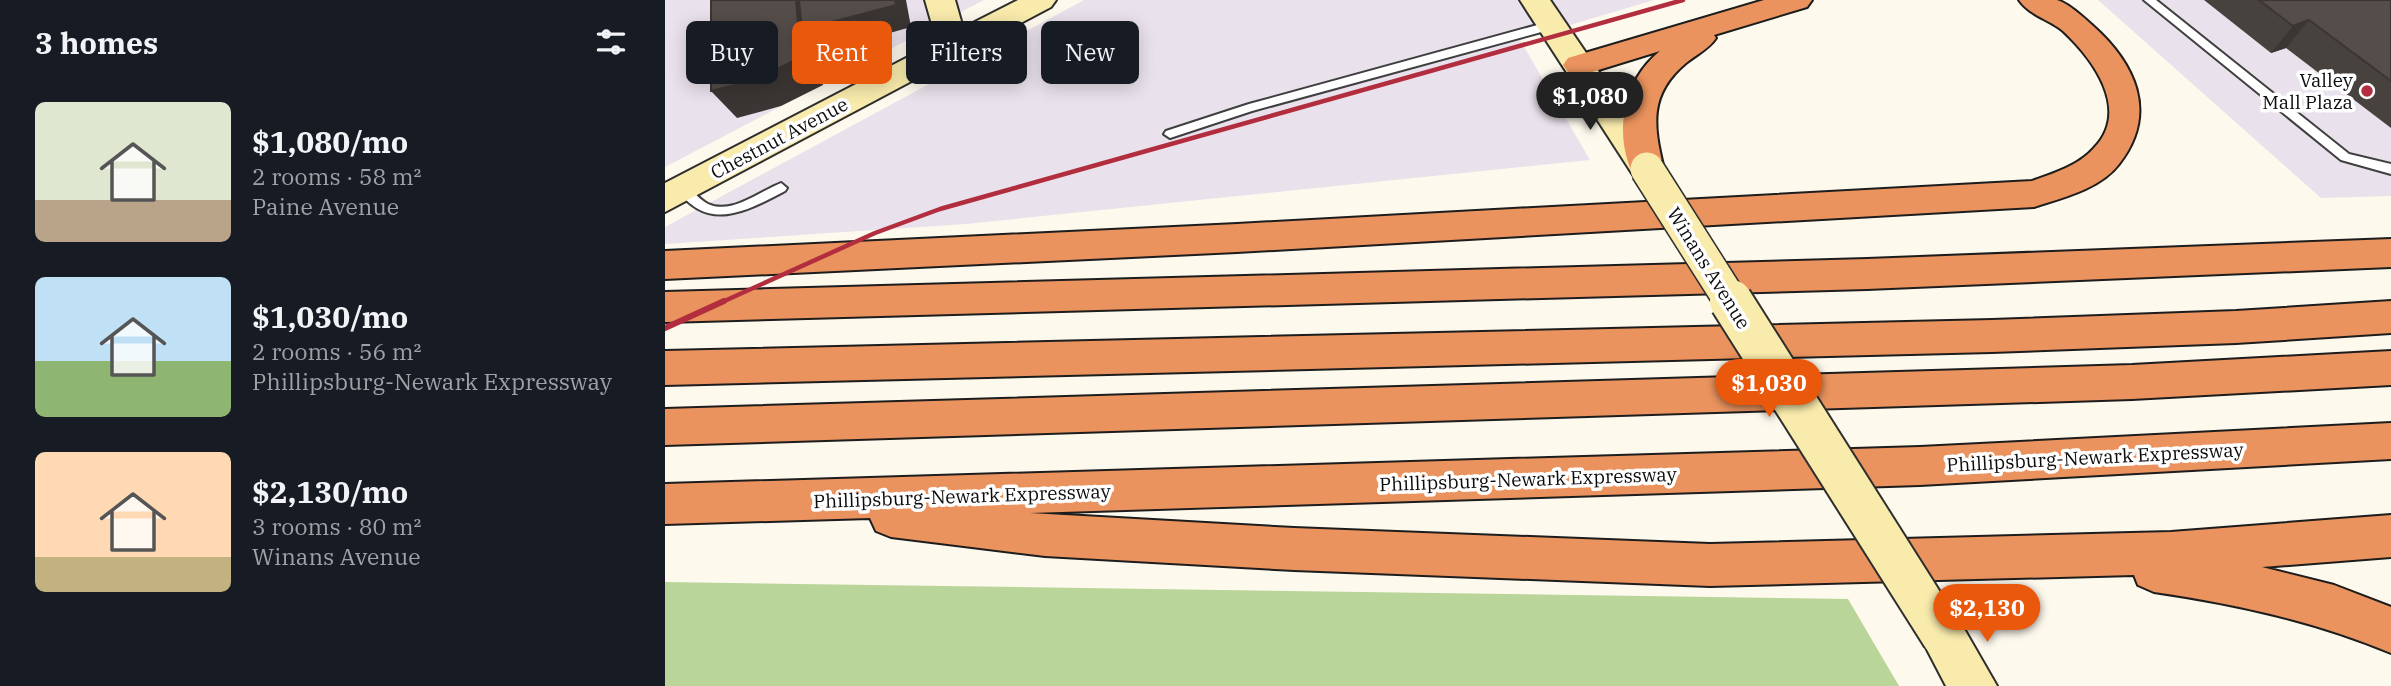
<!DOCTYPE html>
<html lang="en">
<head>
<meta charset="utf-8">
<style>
  :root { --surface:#171b24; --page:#20242c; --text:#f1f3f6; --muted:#9ea1a6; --accent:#ea580c }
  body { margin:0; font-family:"IBM Plex Serif",serif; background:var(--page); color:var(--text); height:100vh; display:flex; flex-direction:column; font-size:26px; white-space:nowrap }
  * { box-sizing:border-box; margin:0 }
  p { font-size:23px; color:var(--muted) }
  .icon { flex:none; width:38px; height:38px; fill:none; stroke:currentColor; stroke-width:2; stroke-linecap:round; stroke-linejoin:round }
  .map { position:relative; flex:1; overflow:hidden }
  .side { display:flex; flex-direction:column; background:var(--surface); width:665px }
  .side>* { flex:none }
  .top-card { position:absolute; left:21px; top:21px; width:665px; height:63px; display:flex; gap:14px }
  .price { position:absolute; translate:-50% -60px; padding:0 16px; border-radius:24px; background:var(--accent); color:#fff; font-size:23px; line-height:46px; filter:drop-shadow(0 2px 4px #0008) }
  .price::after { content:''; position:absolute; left:50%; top:42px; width:21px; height:16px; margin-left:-10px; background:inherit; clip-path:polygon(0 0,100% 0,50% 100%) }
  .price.selected { background:#222; color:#fff }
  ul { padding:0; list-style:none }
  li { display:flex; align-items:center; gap:21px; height:175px; padding:0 35px }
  li span { display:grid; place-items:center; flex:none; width:196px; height:140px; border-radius:10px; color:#555 }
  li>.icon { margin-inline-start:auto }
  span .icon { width:84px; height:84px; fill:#fffc; stroke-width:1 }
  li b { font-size:30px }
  h2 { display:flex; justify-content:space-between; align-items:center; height:84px; padding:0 35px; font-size:30px }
  .chip { padding:0 24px; border-radius:10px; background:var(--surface); box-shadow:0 4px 18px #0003; font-size:24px; line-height:63px }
  .chip.selected { background:var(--accent); color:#fff }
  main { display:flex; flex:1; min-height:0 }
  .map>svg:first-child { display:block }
  .industrial { fill:#e9e1eb }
  .forest { fill:#b9d599 }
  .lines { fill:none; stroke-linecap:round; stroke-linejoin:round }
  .lane-casing { stroke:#3f3f3f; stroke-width:4 }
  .secondary-casing { stroke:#2e2e2e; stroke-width:4 }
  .highway-casing { stroke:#1d1d1d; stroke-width:4 }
  .lane { fill:#fff; fill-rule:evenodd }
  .secondary { fill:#f9ebac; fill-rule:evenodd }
  .highway { fill:#ea935e; fill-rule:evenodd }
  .rail-far1 { stroke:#b22e3f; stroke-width:4.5 }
  .rail { stroke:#b22e3f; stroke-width:6 }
  .secondary-bridge-far1-casing { stroke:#2e2e2e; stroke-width:36; stroke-linecap:butt }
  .secondary-bridge-casing { stroke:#2e2e2e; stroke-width:46; stroke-linecap:butt }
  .secondary-bridge-far1 { stroke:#f9ebac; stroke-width:33 }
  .secondary-bridge { stroke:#f9ebac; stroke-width:42 }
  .wall { fill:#48423f }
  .shaded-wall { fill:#3b3633 }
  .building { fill:#544d49; stroke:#3b3633; stroke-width:2 }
  .poi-dot { fill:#b22e3f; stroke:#fff; stroke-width:2.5 }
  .labels { text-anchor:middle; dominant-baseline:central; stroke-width:7; stroke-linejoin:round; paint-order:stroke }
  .poi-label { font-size:19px; fill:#0c0c0c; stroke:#fff; text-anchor:end }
  .street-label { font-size:19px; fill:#0c0c0c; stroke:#fff }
</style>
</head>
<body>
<main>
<section class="side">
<h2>3 homes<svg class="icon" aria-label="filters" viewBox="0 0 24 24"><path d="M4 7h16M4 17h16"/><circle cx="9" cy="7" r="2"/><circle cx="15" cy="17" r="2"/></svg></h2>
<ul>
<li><span style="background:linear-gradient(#dfe7d0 70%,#b9a48a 0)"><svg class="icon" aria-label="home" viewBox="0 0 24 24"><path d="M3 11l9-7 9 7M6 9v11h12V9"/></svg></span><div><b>$1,080/mo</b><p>2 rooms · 58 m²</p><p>Paine Avenue</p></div></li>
<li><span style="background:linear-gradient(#bfe0f5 60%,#8fb573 0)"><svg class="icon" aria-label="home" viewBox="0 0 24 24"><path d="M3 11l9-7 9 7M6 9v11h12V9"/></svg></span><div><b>$1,030/mo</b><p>2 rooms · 56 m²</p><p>Phillipsburg-Newark Expressway</p></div></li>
<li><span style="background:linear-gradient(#ffd9b3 75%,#c2b280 0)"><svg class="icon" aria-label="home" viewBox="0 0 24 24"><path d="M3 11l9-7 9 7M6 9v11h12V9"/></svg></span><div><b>$2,130/mo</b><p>3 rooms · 80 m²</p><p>Winans Avenue</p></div></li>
</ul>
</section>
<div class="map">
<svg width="1726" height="686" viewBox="0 0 1726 686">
  <rect width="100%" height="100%" fill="#fef9ed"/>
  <g class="industrial">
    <polygon points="0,0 319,0 0,167"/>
    <polygon points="419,0 989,0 855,40 925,160 301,224 0,244 0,227"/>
    <polygon points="1433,0 1726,0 1726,196 1656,198"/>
  </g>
  <polygon class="forest" points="0,582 1183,599 1234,686 0,686"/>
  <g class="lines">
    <defs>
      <g id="lane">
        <polygon points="1479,0 1491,0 1684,154 1726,164 1726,174 1676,160"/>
        <polygon points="887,21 892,25 891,28 587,111 505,138 499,134 501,131 584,104"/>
        <path d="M116,183L122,188L120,191C82,211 43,233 12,189L18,184L22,186C29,192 35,200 43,204C67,215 95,191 116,183Z"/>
      </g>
      <g id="secondary">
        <polygon points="260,0 290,0 298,28 353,0 391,0 386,7 0,212 0,183 272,42"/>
        <polygon points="855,0 885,0 994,160 999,169 994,178 982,182 970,178"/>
        <polygon points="1278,613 1294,620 1332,686 1281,686 1255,636 1262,620"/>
      </g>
      <g id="highway">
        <path d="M1099,0H1147L1142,7L1049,35L1051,38C1044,49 1032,54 1021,63C984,94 988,125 999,169L994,178L982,182L970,178C947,136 958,81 995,51L914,76L903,72L898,65L903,58Z"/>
        <path d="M1354,0C1365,0 1381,0 1392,0C1404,4 1417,16 1427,25C1470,63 1494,113 1454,164C1435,189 1397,198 1369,207L572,252L0,279V251L572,224L1367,181C1389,173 1413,166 1429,148C1466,110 1428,59 1398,31C1385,20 1364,15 1354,0Z"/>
        <polygon points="1726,239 1726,267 1202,289 0,322 0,292 1202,259"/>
        <polygon points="1726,301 1726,333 1571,343 1327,352 0,385 0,351 1327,320 1571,311"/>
        <polygon points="1726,351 1726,385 1467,399 0,445 0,409 1467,365"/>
        <path d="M1726,423V459L1255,485L365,513L629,528L1045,544L1506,532L1726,515V557L1597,567L1669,585L1726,607V653C1649,621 1571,604 1489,592L1473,585L1469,575L1045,586L629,570L380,556L226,537L211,531L205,518L0,524V484L1255,447Z"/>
      </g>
    </defs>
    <use href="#lane" class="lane-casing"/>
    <use href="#secondary" class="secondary-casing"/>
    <use href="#highway" class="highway-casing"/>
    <use href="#lane" class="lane"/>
    <use href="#secondary" class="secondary"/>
    <use href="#highway" class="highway"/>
    <polyline class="rail-far1" points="55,303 210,233 275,209 1018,0"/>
    <polyline class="rail" points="0,328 59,301"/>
    <defs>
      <polyline id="secondary-bridge-far1" points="982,169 1067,303"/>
      <polyline id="secondary-bridge" points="1066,301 1278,636"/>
    </defs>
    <use href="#secondary-bridge-far1" class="secondary-bridge-far1-casing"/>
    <use href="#secondary-bridge" class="secondary-bridge-casing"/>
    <use href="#secondary-bridge-far1" class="secondary-bridge-far1"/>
    <use href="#secondary-bridge" class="secondary-bridge"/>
  </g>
  <polygon class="wall" points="1539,0 1726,0 1726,128 1621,48 1606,53"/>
  <g class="shaded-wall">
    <polygon points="131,0 241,0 246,27 154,53 158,85 116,106 72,118 46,91"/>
    <polygon points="1644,20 1621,48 1606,53 1628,26"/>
  </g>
  <g class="building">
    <polygon points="46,0 131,0 136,57 93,79 46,91"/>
    <polygon points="134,0 230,0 231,5 137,30"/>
    <polygon points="1594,0 1726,0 1726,81 1644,20 1628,26"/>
  </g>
  <circle class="poi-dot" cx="1702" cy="91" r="7"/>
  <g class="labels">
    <g class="poi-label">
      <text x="1688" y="80">Valley<tspan x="1688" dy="22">Mall Plaza</tspan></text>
    </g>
    <g class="street-label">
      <text transform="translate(114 138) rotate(-28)">Chestnut Avenue</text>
      <text transform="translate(1044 268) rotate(58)">Winans Avenue</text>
      <text transform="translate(1430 457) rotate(-3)">Phillipsburg-Newark Expressway</text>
      <text transform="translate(863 479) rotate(-2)">Phillipsburg-Newark Expressway</text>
      <text transform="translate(297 496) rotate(-2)">Phillipsburg-Newark Expressway</text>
    </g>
  </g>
</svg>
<b class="price selected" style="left:925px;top:132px">$1,080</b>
<b class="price" style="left:1104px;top:419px">$1,030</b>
<b class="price" style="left:1322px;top:644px">$2,130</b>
<div class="top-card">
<a class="chip">Buy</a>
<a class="chip selected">Rent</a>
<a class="chip">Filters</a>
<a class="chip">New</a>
</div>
</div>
</main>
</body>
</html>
